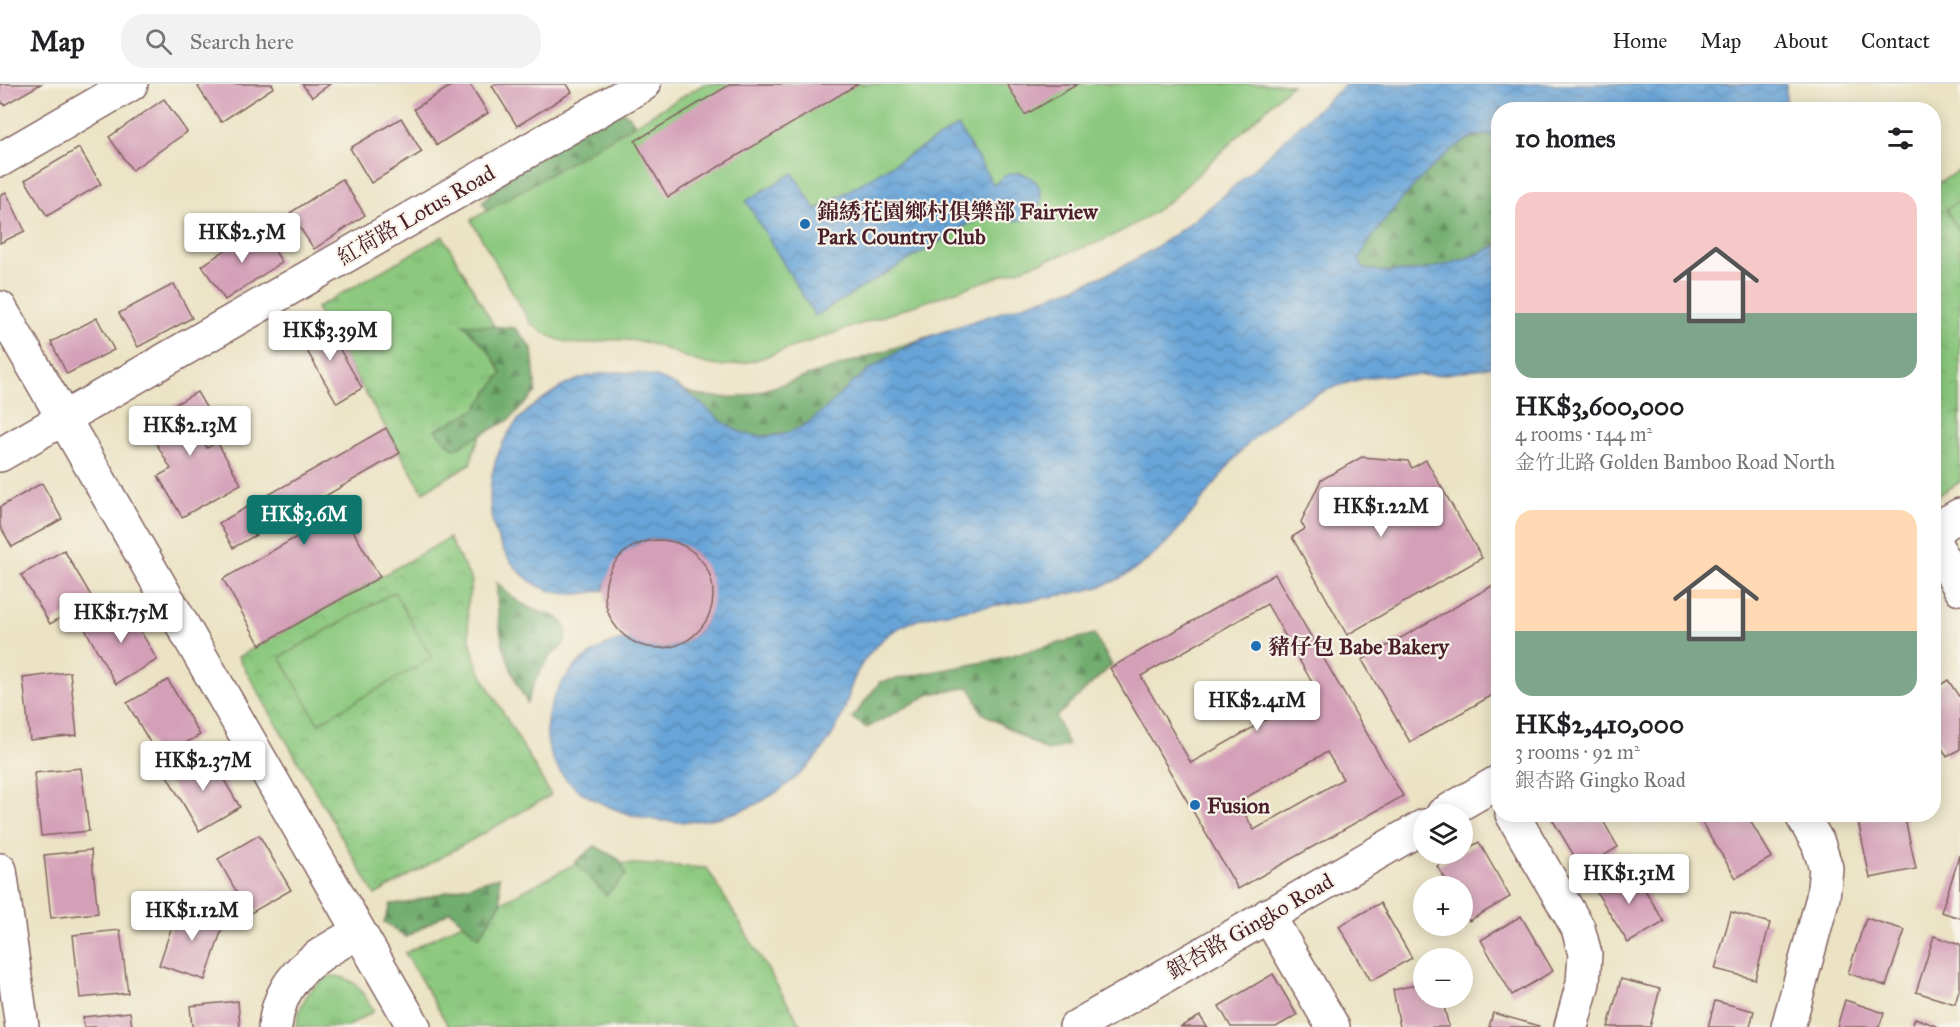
<!DOCTYPE html>
<html lang="en">
<head>
<meta charset="utf-8">
<style>
  :root { --surface:#fff; --page:#f2f2f2; --text:#202124; --muted:#757577; --line:#e0e0e0; --accent:#0f766e }
  body { margin:0; font-family:"IM FELL Great Primer","Noto Serif TC",serif; background:var(--page); color:var(--text); height:100vh; display:flex; flex-direction:column; font-size:22px; white-space:nowrap }
  * { box-sizing:border-box; margin:0 }
  p { font-size:20px; color:var(--muted) }
  .icon { flex:none; width:33px; height:33px; fill:none; stroke:currentColor; stroke-width:2; stroke-linecap:round; stroke-linejoin:round }
  .map { position:relative; flex:1; overflow:hidden }
  .side { position:absolute; left:1491px; top:18px; width:450px; height:720px; display:flex; flex-direction:column; background:var(--surface); border-radius:24px; box-shadow:0 3px 15px #0003 }
  .side>* { flex:none }
  .fabs { position:absolute; left:1413px; top:720px; display:grid; gap:12px }
  .fabs a { display:grid; place-items:center; width:60px; height:60px; border-radius:50%; background:var(--surface); box-shadow:0 3px 15px #0003; font-size:30px }
  .price { position:absolute; translate:-50% -51px; padding:0 14px; border-radius:6px; background:#fff; color:#222; font-size:20px; line-height:39px; filter:drop-shadow(0 2px 3px #0008) }
  .price::after { content:''; position:absolute; left:50%; top:36px; width:18px; height:14px; margin-left:-9px; background:inherit; clip-path:polygon(0 0,100% 0,50% 100%) }
  .price.on { background:var(--accent); color:#fff }
  ul { padding:0; list-style:none }
  li { display:grid; align-content:center; gap:12px; height:318px; padding:0 24px }
  li span { display:grid; place-items:center; height:186px; border-radius:18px; color:#555 }
  li>.icon { margin-inline-start:auto }
  span .icon { width:108px; height:108px; fill:#fffc; stroke-width:1 }
  li b { font-size:26px }
  h2 { display:flex; justify-content:space-between; align-items:center; height:72px; padding:0 24px; font-size:26px }
  header { display:flex; align-items:center; gap:36px; box-sizing:border-box; height:84px; padding:0 30px; background:var(--surface); border-bottom:2px solid var(--line) }
  header strong { font-size:28px }
  nav { display:flex; gap:33px; margin-inline-start:auto; font-size:21px }
  .search { width:420px; height:54px; background:var(--page); display:flex; align-items:center; gap:15px; box-sizing:border-box; padding:0 21px; border-radius:24px; color:var(--muted); font-size:22px }
  .map>svg:first-child { display:block }
  .grass { fill:url(#grass-tufts); stroke:#6b7455; stroke-width:1.5 }
  .forest { fill:url(#forest-firs); stroke:#5e664c; stroke-width:1.5 }
  .park { fill:url(#park-crowns); stroke:#6b7455; stroke-width:1.5 }
  .garden { fill:#8cc97f; stroke:#6b7455; stroke-width:1.5 }
  .water { fill:url(#water-waves); stroke:#586282; stroke-width:1.5 }
  .building { fill:#d4a0b8; fill-rule:evenodd }
  .lines { fill:none; stroke-linecap:round; stroke-linejoin:round }
  .street-casing { stroke:#826461; stroke-width:36 }
  .street { stroke:#fff; stroke-width:33 }
  .poi-dot { fill:#1f6fb2; stroke:#f7f3e8; stroke-width:2 }
  .labels { text-anchor:middle; dominant-baseline:central; stroke-width:4.5; stroke-linejoin:round; paint-order:stroke }
  .poi-label { font-size:22px; font-weight:bold; fill:#4a1f2b; stroke:#f7f3e8; text-anchor:start }
  .street-label { font-size:22px; fill:#4a1f2b; stroke:#f7f3e8 }
</style>
</head>
<body>
<header>
<strong>Map</strong>
<div class="search"><svg class="icon" aria-label="search" viewBox="0 0 24 24"><circle cx="10" cy="10" r="6"/><path d="M15 15l6 6"/></svg>Search here</div>
<nav><a>Home</a><a>Map</a><a>About</a><a>Contact</a></nav>
</header>
<div class="map">
<svg width="1960" height="943" viewBox="0 0 1960 943">
  <defs>
    <pattern id="grass-tufts" width="24" height="20" patternUnits="userSpaceOnUse" patternTransform="scale(1.5)"><rect width="24" height="20" fill="#8cc97f"/><path d="M3 7l-1-3M5 7V3M7 7l1-3M15 17l-1-3M17 17v-4M19 17l1-3" fill="none" stroke="#7aac6e"/></pattern>
    <pattern id="forest-firs" width="22" height="20" patternUnits="userSpaceOnUse" patternTransform="scale(1.5)"><rect width="22" height="20" fill="#71ad6e"/><path d="M5 1l3.5 6h-7zM16 11l3.5 6h-7z" fill="#5f8c5b"/></pattern>
    <pattern id="park-crowns" width="20" height="18" patternUnits="userSpaceOnUse" patternTransform="scale(1.5)"><rect width="20" height="18" fill="#8cc97f"/><path d="M2 6a3 3 0 1 1 6 0M12 15a3 3 0 1 1 6 0" fill="none" stroke="#7aac6e"/></pattern>
    <pattern id="water-waves" width="16" height="10" patternUnits="userSpaceOnUse" patternTransform="scale(1.5)"><rect width="16" height="10" fill="#67a4d8"/><path d="M0 5q4-4 8 0t8 0" fill="none" stroke="#5785af"/></pattern>
  </defs>
  <rect width="100%" height="100%" fill="#f7f3e8"/>
  <filter id="ink" filterUnits="userSpaceOnUse"><feTurbulence type="fractalNoise" baseFrequency=".0167" numOctaves="2"/><feDisplacementMap in="SourceGraphic" scale="12" xChannelSelector="R" yChannelSelector="G"/><feConvolveMatrix kernelMatrix="1 2 1 2 8 2 1 2 1" color-interpolation-filters="sRGB"/></filter>
  <filter id="wash" filterUnits="userSpaceOnUse"><feTurbulence type="fractalNoise" baseFrequency=".008" numOctaves="4" result="noise"/><feDisplacementMap in="SourceGraphic" scale="24" xChannelSelector="R" yChannelSelector="G"/><feGaussianBlur stdDeviation="1.35" result="paint"/><feColorMatrix in="noise" values="0 0 0 0 0 0 0 0 0 0 0 0 0 0 0 0 0 1.4 0 .05"/><feComposite in="paint" operator="in"/></filter>
  <g filter="url(#wash)">
    <rect width="100%" height="100%" fill="#ebe3c4"/>
    <g class="grass">
      <polygon points="443,152 515,279 476,361 470,380 423,408 316,224"/>
      <polygon points="580,777 707,784 802,943 449,943 405,869"/>
      <path d="M331,892C356,892 362,908 374,927L347,943H296C298,922 310,900 331,892Z"/>
    </g>
    <g class="forest">
      <polygon points="616,25 629,31 659,80 498,141 482,118 503,96"/>
      <path d="M1477,51L1498,52V161C1454,182 1414,193 1364,185L1359,176C1372,146 1425,85 1452,65C1459,59 1469,56 1477,51Z"/>
      <polygon points="463,240 515,244 532,264 536,308 509,336 454,365 435,346 475,326 502,289 488,266"/>
      <path d="M940,249L909,262L880,278L813,336L793,348L771,352L748,351L727,343L685,307C706,314 724,315 746,312Z"/>
      <path d="M497,499C507,509 517,518 530,524C542,531 559,528 565,543C567,549 567,555 563,560C560,565 554,569 550,573C539,587 532,602 527,619C505,580 496,543 497,499Z"/>
      <polygon points="1094,550 1112,581 1056,633 1068,661 1047,667 982,629 970,603 930,610 867,644 852,634 880,598 990,577"/>
      <polygon points="595,762 620,776 626,791 606,811 575,778"/>
      <polygon points="499,793 501,819 479,853 450,827 406,853 384,838 391,820 407,819"/>
    </g>
    <g class="park">
      <polygon points="1960,86 1960,398 1934,414 1934,101"/>
      <polygon points="449,454 472,497 467,524 469,550 475,576 486,599 551,711 375,811 238,573"/>
    </g>
    <g class="garden">
      <path d="M704,0H1292L1173,114C1150,133 1126,146 1099,158L753,277C739,280 726,283 712,281C685,277 664,260 637,257C628,256 618,255 609,256C600,257 591,260 582,260C562,260 546,251 531,240L471,136Z"/>
      <polygon points="1960,117 1960,149 1946,125"/>
      <polygon points="394,508 432,574 318,639 280,573"/>
    </g>
    <g class="water">
      <path d="M1346,0H1786V25L1498,26V52C1491,52 1482,50 1475,52C1442,64 1373,144 1359,176L1364,185C1414,193 1454,182 1498,161V281C1478,285 1457,289 1435,291C1417,292 1398,290 1379,292C1353,295 1327,305 1304,317C1278,331 1255,351 1236,373C1197,419 1166,477 1107,500C1087,508 1065,510 1044,514C1018,518 991,522 965,526C936,530 906,535 883,555C870,567 858,583 852,600C849,608 848,616 845,624C838,643 826,663 812,678C751,743 663,756 586,711C526,675 539,602 594,568C603,562 620,554 631,556C636,557 641,561 646,562C658,566 674,564 685,558C723,536 720,479 681,461C642,443 614,470 604,506C588,509 573,512 556,508C544,506 532,499 523,491C481,453 480,385 515,340C526,326 542,315 558,305C596,283 649,281 686,308C715,328 730,355 770,352C806,350 827,322 851,300C868,285 888,273 908,262C930,251 954,244 977,236C1031,218 1088,203 1138,174C1217,129 1277,58 1346,0Z"/>
      <path d="M958,42L994,101C1003,92 1012,85 1026,91C1061,106 1029,160 994,125L815,232L746,117L793,89L816,126Z"/>
    </g>
    <g id="blocks">
      <g class="building">
        <polygon points="0,0 41,0 4,21 0,15"/>
        <polygon points="202,0 272,0 274,3 221,38 198,3"/>
        <polygon points="302,0 330,0 312,13"/>
        <polygon points="454,0 470,0 488,29 437,61 414,25"/>
        <polygon points="495,0 567,0 572,8 517,42 492,2"/>
        <polygon points="731,0 858,0 668,113 635,57"/>
        <polygon points="1007,0 1078,0 1025,31"/>
        <polygon points="164,15 187,48 132,86 109,53"/>
        <polygon points="401,34 422,68 371,99 350,64"/>
        <polygon points="79,64 101,100 47,132 25,96"/>
        <polygon points="342,95 365,131 314,165 290,129"/>
        <polygon points="6,108 25,147 0,159 0,111"/>
        <polygon points="259,143 282,178 225,216 202,182"/>
        <polygon points="174,200 192,234 138,263 119,229"/>
        <polygon points="97,234 114,266 67,290 51,258"/>
        <polygon points="323,236 362,304 337,319 298,251"/>
        <polygon points="197,308 210,330 193,339 207,364 217,358 241,400 182,433 158,392 171,385 144,338"/>
        <polygon points="386,344 400,369 313,419 324,438 342,428 380,493 260,561 223,495 302,450 291,431 233,464 219,439"/>
        <polygon points="1362,373 1408,377 1412,384 1426,376 1482,474 1347,551 1292,453 1305,445 1301,438 1321,396"/>
        <polygon points="42,399 62,435 12,463 0,442 0,423"/>
        <circle cx="659" cy="510" r="54"/>
        <polygon points="64,466 93,515 50,540 21,491"/>
        <path d="M1275,490L1403,712L1238,805L1110,584ZM1267,520L1317,607L1191,679L1141,592ZM1327,668L1343,695L1254,746L1238,718Z"/>
        <polygon points="1497,499 1498,502 1498,608 1410,658 1362,576"/>
        <polygon points="126,521 157,576 116,600 85,545"/>
        <polygon points="70,588 77,651 30,656 23,594"/>
        <polygon points="168,596 200,651 159,674 127,619"/>
        <polygon points="1948,596 1960,614 1960,665 1947,673 1934,651 1934,605"/>
        <polygon points="208,669 240,723 199,747 167,692"/>
        <polygon points="81,684 89,747 41,752 34,689"/>
        <polygon points="1549,730 1599,730 1618,763 1582,785"/>
        <polygon points="1716,730 1746,730 1772,773 1736,794 1702,739"/>
        <polygon points="1893,730 1904,730 1916,785 1870,794 1858,737"/>
        <polygon points="259,751 291,806 249,830 218,775"/>
        <polygon points="1479,758 1510,813 1469,837 1462,825 1462,802 1450,802 1437,782 1459,770 1462,770 1462,768"/>
        <polygon points="91,766 98,829 51,834 44,771"/>
        <polygon points="1960,771 1960,834 1941,828"/>
        <polygon points="1631,782 1664,838 1628,859 1594,804"/>
        <polygon points="1380,819 1412,874 1371,897 1339,842"/>
        <polygon points="179,821 225,836 205,896 159,881"/>
        <polygon points="1731,828 1770,839 1755,895 1715,885"/>
        <polygon points="1521,832 1553,887 1512,911 1481,856"/>
        <polygon points="1866,834 1905,846 1886,902 1848,889"/>
        <polygon points="120,846 128,909 80,914 73,851"/>
        <polygon points="1934,852 1960,861 1960,904 1955,920 1916,908"/>
        <polygon points="1273,890 1297,931 1276,943 1231,943 1219,922"/>
        <polygon points="1621,895 1660,905 1650,943 1608,943"/>
        <polygon points="1424,899 1424,914 1442,914 1449,943 1400,943 1393,906"/>
        <polygon points="1845,916 1884,929 1879,943 1837,943"/>
        <polygon points="238,917 240,943 192,943 190,922"/>
        <polygon points="1715,917 1754,927 1750,943 1708,943"/>
        <polygon points="130,928 132,943 84,943 83,933"/>
        <polygon points="1493,929 1539,942 1539,943 1489,943"/>
        <polygon points="1200,932 1207,943 1180,943"/>
        <polygon points="1915,934 1939,943 1912,943"/>
      </g>
    </g>
  </g>
  <g filter="url(#ink)">
    <use href="#blocks" fill-opacity="0" stroke="#826461" stroke-width="1.5"/>
    <g class="lines">
      <defs>
        <g id="street">
          <polyline points="0,76 131,0"/>
          <polyline points="0,224 414,943"/>
          <polyline points="0,371 644,0"/>
          <polyline points="1934,446 1960,431"/>
          <polyline points="1934,458 1960,504"/>
          <polyline points="1443,730 1498,698"/>
          <polyline points="1512,730 1578,844 1585,870 1583,899 1571,943"/>
          <polyline points="0,786 22,943"/>
          <polyline points="1268,831 1333,943"/>
          <path d="M275,943C280,890 318,871 359,848"/>
          <polyline points="1076,943 1424,742"/>
          <polyline points="1788,943 1823,813 1826,784 1818,759 1801,730"/>
        </g>
      </defs>
      <use href="#street" class="street-casing"/>
      <use href="#street" class="street"/>
    </g>
  </g>
  <g class="poi-dot">
    <circle cx="805" cy="140" r="6"/>
    <circle cx="1256" cy="562" r="6"/>
    <circle cx="1195" cy="721" r="6"/>
  </g>
  <g class="labels">
    <g class="poi-label">
      <text x="817" y="127">錦綉花園鄉村俱樂部 Fairview<tspan x="817" dy="25">Park Country Club</tspan></text>
      <text x="1268" y="562">豬仔包 Babe Bakery</text>
      <text x="1207" y="721">Fusion</text>
    </g>
    <g class="street-label">
      <text transform="translate(416 131) rotate(-30)">紅荷路 Lotus Road</text>
      <text transform="translate(1250 842) rotate(-30)">銀杏路 Gingko Road</text>
    </g>
  </g>
</svg>
<div class="fabs">
<a><svg class="icon" aria-label="layers" viewBox="0 0 24 24"><path d="M12 4l9 5-9 5-9-5zM3 14l9 5 9-5"/></svg></a>
<a>+</a>
<a>−</a>
</div>
<b class="price" style="left:242px;top:180px">HK$2.5M</b>
<b class="price" style="left:330px;top:278px">HK$3.39M</b>
<b class="price" style="left:190px;top:373px">HK$2.13M</b>
<b class="price" style="left:1381px;top:454px">HK$1.22M</b>
<b class="price on" style="left:304px;top:462px">HK$3.6M</b>
<b class="price" style="left:121px;top:560px">HK$1.75M</b>
<b class="price" style="left:1257px;top:648px">HK$2.41M</b>
<b class="price" style="left:203px;top:708px">HK$2.37M</b>
<b class="price" style="left:1629px;top:821px">HK$1.31M</b>
<b class="price" style="left:192px;top:858px">HK$1.12M</b>
<section class="side">
<h2>10 homes<svg class="icon" aria-label="filters" viewBox="0 0 24 24"><path d="M4 7h16M4 17h16"/><circle cx="9" cy="7" r="2"/><circle cx="15" cy="17" r="2"/></svg></h2>
<ul>
<li><span style="background:linear-gradient(#f6c9c9 65%,#7fa58c 0)"><svg class="icon" aria-label="home" viewBox="0 0 24 24"><path d="M3 11l9-7 9 7M6 9v11h12V9"/></svg></span><div><b>HK$3,600,000</b><p>4 rooms · 144 m²</p><p>金竹北路 Golden Bamboo Road North</p></div></li>
<li><span style="background:linear-gradient(#ffd9b3 65%,#7fa58c 0)"><svg class="icon" aria-label="home" viewBox="0 0 24 24"><path d="M3 11l9-7 9 7M6 9v11h12V9"/></svg></span><div><b>HK$2,410,000</b><p>3 rooms · 92 m²</p><p>銀杏路 Gingko Road</p></div></li>
</ul>
</section>
</div>
</body>
</html>
